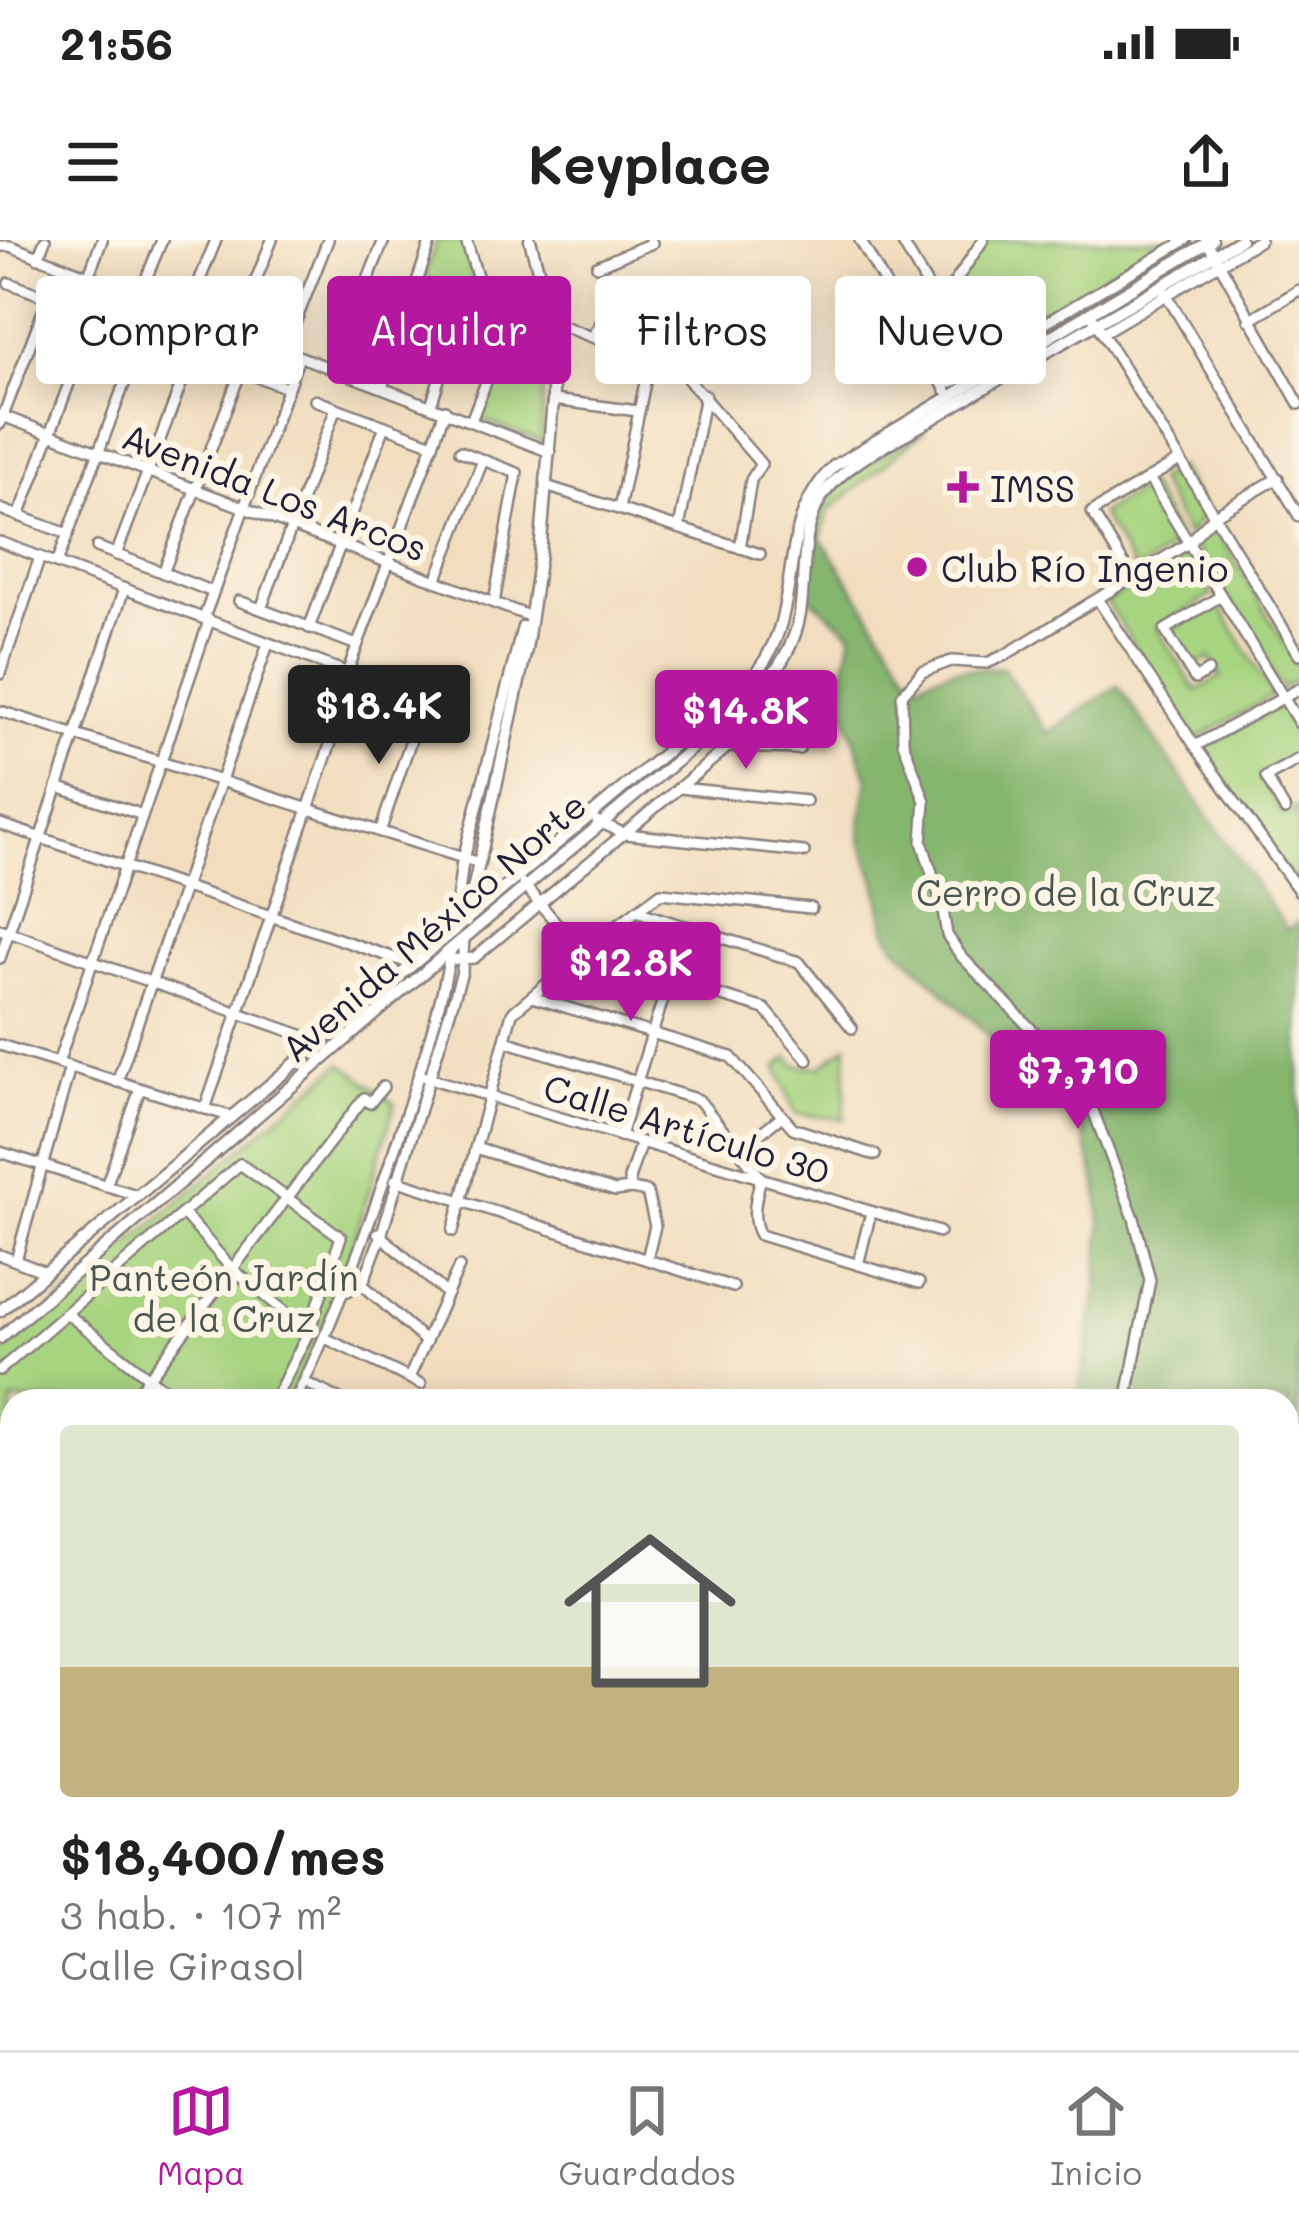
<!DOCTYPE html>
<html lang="es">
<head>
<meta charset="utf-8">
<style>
  :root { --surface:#fff; --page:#f2f2f2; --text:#222; --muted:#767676; --line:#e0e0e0; --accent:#b5179e }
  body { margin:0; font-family:Mali,sans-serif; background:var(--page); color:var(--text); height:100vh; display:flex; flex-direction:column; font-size:45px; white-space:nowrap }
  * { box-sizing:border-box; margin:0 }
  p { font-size:39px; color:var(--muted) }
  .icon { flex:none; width:66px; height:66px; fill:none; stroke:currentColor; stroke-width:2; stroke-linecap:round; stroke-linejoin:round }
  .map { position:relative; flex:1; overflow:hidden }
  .side { position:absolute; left:0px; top:1149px; width:1299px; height:663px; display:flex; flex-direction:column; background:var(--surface); border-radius:36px 36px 0 0; box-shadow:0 6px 30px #0003 }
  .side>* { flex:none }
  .top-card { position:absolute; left:36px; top:36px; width:1227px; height:108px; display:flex; gap:24px }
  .price { position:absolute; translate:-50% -102px; padding:0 27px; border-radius:12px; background:var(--accent); color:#fff; font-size:39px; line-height:78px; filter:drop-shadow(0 3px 6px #0008) }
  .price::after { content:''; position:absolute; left:50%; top:72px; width:36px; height:27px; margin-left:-18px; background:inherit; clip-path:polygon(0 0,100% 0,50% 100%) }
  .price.active { background:#222; color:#fff }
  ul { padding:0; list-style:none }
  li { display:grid; align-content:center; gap:24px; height:636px; padding:0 60px }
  li span { display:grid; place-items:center; height:372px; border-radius:12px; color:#555 }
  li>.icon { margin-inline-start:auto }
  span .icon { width:216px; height:216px; fill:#fffc; stroke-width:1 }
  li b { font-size:51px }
  .pill { padding:0 42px; border-radius:12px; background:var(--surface); box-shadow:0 6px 30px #0003; font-size:42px; line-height:108px }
  .pill.active { background:var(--accent); color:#fff }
  .status { display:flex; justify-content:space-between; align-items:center; height:84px; padding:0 60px; background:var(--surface); direction:ltr }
  .status svg { height:33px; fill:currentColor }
  header { display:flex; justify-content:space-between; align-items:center; height:156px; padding:0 60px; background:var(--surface); font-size:54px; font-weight:700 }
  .tab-bar { display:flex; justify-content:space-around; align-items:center; height:168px; border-top:3px solid var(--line); background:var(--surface); font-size:33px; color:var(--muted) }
  .tab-bar a { display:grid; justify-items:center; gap:6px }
  .tab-bar .active { color:var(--accent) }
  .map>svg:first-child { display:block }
  .green { fill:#a7d480; stroke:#647b5e; stroke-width:3 }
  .forest { fill:#85b66e; stroke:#546c54; stroke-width:3 }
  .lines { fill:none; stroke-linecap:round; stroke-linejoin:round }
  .minor-casing { stroke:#8a807d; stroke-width:14 }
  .major-casing { stroke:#8a807d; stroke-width:15 }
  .minor { stroke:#fff; stroke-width:9 }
  .major { stroke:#fff; stroke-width:10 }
  .poi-dot { fill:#b5179e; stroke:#fcf5e5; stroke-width:4.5 }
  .labels { text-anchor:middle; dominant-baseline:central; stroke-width:12; stroke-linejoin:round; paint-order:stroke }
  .poi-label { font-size:36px; fill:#22223b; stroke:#fcf5e5; text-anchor:start }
  .street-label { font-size:36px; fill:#22223b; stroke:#fcf5e5 }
  .park-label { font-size:36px; fill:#4a5750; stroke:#fcf5e5 }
</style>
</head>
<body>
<div class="status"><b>21:56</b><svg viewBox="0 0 49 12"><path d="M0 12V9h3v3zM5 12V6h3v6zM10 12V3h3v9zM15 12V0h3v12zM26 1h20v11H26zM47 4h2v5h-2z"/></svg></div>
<header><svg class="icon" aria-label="menu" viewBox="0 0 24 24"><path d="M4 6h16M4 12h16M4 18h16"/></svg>Keyplace<svg class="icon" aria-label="share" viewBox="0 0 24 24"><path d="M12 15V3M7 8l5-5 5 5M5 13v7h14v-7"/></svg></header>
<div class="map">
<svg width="1299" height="1810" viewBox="0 0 1299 1810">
  <rect width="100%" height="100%" fill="#fcf5e5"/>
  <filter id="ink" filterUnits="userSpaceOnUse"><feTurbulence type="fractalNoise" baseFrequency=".00833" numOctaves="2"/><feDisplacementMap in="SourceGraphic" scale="24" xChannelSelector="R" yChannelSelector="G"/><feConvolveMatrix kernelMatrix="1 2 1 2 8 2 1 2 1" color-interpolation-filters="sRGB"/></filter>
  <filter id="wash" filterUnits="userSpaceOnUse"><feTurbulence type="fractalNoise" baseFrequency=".004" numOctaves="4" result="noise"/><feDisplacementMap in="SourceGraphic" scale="48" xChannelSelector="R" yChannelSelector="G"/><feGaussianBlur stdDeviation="2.7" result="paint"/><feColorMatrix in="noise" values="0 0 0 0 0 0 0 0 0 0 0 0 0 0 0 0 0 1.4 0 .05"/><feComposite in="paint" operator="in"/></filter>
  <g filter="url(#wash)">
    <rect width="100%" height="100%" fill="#f2debf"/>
    <g class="green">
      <polygon points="437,0 462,0 479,57 424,37"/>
      <polygon points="987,0 1171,0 1043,74 1029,56 1011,85 1015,92 968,121 938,69"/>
      <polygon points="503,112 543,127 542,202 478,179"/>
      <path d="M926,190L827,272L821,298L811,294C828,239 878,217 926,190Z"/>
      <polygon points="1178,227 1205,273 1187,296 1157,240"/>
      <polygon points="1148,245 1180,302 1136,332 1100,274"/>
      <polygon points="1212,283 1299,427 1299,439 1282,449 1194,305"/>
      <polygon points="1186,313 1212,355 1157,388 1196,451 1221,436 1210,418 1192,428 1170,391 1218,364 1273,455 1196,500 1106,362"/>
      <polygon points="1279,465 1299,497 1299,512 1260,536 1283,575 1299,567 1299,633 1292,639 1202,509"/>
      <polygon points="847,805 844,879 796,874 777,828 789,817 795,825 821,827"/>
      <polygon points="342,823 395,864 339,1052 288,1161 12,1161 12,1353 0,1348 0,1113"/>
    </g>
    <g class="forest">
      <polygon points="811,294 821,298 915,443 952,429 1003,428 1048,493 1118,446 1287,690 1299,682 1299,1810 1253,1810 1237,1800 1287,1800 1287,1161 1077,1161 1098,1045 1101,984 1097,944 1079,882 896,706 886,689 876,641 862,603 860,587 868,539 839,454 852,393 801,350"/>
      <polygon points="828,1800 976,1800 988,1810 823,1810"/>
    </g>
  </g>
  <g filter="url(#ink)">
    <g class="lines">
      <defs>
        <g id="minor">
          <polyline points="466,0 486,65"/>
          <polyline points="860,0 946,150"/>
          <polyline points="901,0 975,128"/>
          <polyline points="1206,0 1299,164"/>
          <polyline points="0,6 10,6 550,212"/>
          <polyline points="38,18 45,0"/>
          <polyline points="597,26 652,3 650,0"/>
          <polyline points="88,37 102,0"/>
          <polyline points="9,43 287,148"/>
          <polyline points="1161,46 1299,276"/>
          <polyline points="139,56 162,0"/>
          <polyline points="939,66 983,0"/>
          <polyline points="1090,73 1299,414"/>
          <polyline points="186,74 216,0"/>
          <polyline points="1249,80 1299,50"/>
          <polyline points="552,82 680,130 761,224 751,240 740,308"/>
          <polyline points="453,89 552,128"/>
          <polyline points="235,92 272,0"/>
          <polyline points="1102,93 1260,0"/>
          <polyline points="593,96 602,81 685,49"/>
          <polyline points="284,111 328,0"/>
          <polyline points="332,128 384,0"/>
          <polyline points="943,145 960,139 998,111 1186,0"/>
          <polyline points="382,147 431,0"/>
          <polyline points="553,160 638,171"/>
          <polyline points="431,165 462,66"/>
          <polyline points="0,175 531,377"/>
          <polyline points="471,181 500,106"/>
          <polyline points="0,184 48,58"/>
          <polyline points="433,204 445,170"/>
          <polyline points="460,211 483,220"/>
          <polyline points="1149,238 1299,483"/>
          <polyline points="546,246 760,314"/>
          <polyline points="0,269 68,294"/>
          <polyline points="619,269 650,118"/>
          <polyline points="19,276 95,75"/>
          <polyline points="679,288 705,155"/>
          <polyline points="0,302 415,458 421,470 380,592"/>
          <polyline points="97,307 213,352"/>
          <polyline points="116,315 193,113"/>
          <polyline points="57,323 155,62"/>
          <polyline points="163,333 241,131"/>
          <polyline points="1133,339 1092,272 1180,220"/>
          <polyline points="436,341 483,220 517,233 494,363"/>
          <polyline points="1098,360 1195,506 1299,651"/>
          <polyline points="239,361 357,405"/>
          <polyline points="261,369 336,168"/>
          <polyline points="309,388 385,186"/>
          <polyline points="1208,431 1195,439 1165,390 1219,357"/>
          <polyline points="0,434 40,317"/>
          <polyline points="0,471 476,622"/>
          <polyline points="1195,506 1299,449"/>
          <polyline points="728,507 799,509"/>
          <polyline points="57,547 140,574"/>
          <polyline points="680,548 806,561"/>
          <polyline points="1285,570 1266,537 1299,519"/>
          <polyline points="597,581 625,594 804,612"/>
          <polyline points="0,584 409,723"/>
          <polyline points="523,644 570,699"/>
          <polyline points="636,671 799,722 852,788"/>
          <polyline points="0,689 321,802"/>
          <circle cx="583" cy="714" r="19"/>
          <polyline points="597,700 661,653 811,668"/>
          <polyline points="0,718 124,349"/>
          <polyline points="449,720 474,718 728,507 728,478 720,468"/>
          <polyline points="602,720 765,769 808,820"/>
          <polyline points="532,757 731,817 793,888 875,915"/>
          <path d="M505,801L699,860L761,938C756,956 750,979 760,995L919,1043"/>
          <polyline points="0,805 229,876"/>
          <polyline points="58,823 209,381 205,375 299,117"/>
          <polyline points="419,835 939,992"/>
          <polyline points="117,842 268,404"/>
          <polyline points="205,869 352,441 347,433 433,204 315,160"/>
          <polyline points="620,896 686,686"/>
          <polyline points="641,902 629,939 631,949 647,952 655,986 647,1019"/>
          <polyline points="475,908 615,951 631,949"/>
          <polyline points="739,910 782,876"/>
          <polyline points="0,912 136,955"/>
          <polyline points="395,940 733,1047"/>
          <polyline points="106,946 140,849"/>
          <polyline points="183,973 232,1029 309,1091"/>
          <polyline points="453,991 512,773 568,726"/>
          <polyline points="378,993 447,1054"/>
          <polyline points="0,1015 45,1032"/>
          <polyline points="16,1020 70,827"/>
          <polyline points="858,1025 871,972"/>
          <polyline points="359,1041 426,1102"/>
          <polyline points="348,1051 365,1038 381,996 462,732 464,698"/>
          <polyline points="66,1073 179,1161"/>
          <polyline points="325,1098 421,1144"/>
          <polyline points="0,1130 240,924 341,997 309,1091 274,1161"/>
          <polyline points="409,1138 459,1027"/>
          <polyline points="304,1142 344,1161"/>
          <polyline points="131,1161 364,858 370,863 383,847"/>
          <path d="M295,1161C338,1072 372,980 402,886C421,828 441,769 451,709"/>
          <polyline points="1126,1161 1150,1040 1134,978 1094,873 1038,796 961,716 947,695 942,664 922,602 925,561 903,502 902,455 922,432 951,421 987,423 1005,415 1187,304 1215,275 1278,238"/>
          <polyline points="1287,1182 1299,1192"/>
          <polyline points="1287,1203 1299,1214"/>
          <polyline points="1287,1266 1299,1288"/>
          <polyline points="0,1331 12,1316"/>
          <polyline points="0,1355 12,1359"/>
          <polyline points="0,1427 12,1432"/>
          <polyline points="1287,1427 1299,1422"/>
          <polyline points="0,1504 12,1509"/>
          <polyline points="1287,1513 1299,1511"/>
          <polyline points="0,1608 12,1580"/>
          <polyline points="0,1755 12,1743"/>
          <polyline points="271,1800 305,1810"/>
          <polyline points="424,1800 457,1810"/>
          <polyline points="587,1800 620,1810"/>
          <polyline points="363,1810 365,1800"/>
          <polyline points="529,1810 532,1800"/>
          <polyline points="699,1810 702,1800"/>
        </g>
        <g id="major">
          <polyline points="466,682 526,410 540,314 553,160 552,82 530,0"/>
          <polyline points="454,690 462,625 523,387"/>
          <path d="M0,1071L747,444C812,375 768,291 834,226L1212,0"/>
          <path d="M0,1098L451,709L758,453C778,430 795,405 800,374C806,336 800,292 821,258C845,221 896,201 932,179C1033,118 1138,61 1240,0"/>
        </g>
      </defs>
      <use href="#minor" class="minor-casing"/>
      <use href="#major" class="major-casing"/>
      <use href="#minor" class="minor"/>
      <use href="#major" class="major"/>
    </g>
  </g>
  <g class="poi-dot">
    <path d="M957 229h12v12h12v12h-12v12h-12v-12h-12v-12h12z"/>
    <circle cx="917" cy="327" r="12"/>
  </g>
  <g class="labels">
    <g class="poi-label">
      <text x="990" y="247">IMSS</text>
      <text x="941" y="327">Club Río Ingenio</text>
    </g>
    <g class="street-label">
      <text transform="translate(275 251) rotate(21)">Avenida Los Arcos</text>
      <text transform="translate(433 686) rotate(-41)">Avenida México Norte</text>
      <text transform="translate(687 888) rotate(17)">Calle Artículo 30</text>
    </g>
    <g class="park-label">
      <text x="1066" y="651">Cerro de la Cruz</text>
      <text x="224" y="1036">Panteón Jardín<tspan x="224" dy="41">de la Cruz</tspan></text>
    </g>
  </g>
</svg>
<b class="price active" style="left:379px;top:527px">$18.4K</b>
<b class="price" style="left:746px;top:532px">$14.8K</b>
<b class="price" style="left:631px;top:784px">$12.8K</b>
<b class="price" style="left:1078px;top:892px">$7,710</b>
<div class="top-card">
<a class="pill">Comprar</a>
<a class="pill active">Alquilar</a>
<a class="pill">Filtros</a>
<a class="pill">Nuevo</a>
</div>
<section class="side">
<ul>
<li><span style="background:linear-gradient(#dfe7d0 65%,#c2b280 0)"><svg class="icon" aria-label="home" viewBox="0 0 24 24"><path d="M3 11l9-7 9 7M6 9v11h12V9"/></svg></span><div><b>$18,400/mes</b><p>3 hab. · 107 m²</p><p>Calle Girasol</p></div></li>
</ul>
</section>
</div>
<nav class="tab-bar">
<a class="active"><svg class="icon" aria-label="map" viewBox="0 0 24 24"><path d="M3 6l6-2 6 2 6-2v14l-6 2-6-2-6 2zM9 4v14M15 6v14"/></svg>Mapa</a>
<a><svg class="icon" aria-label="saved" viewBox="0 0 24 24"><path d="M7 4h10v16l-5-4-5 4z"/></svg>Guardados</a>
<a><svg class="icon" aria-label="home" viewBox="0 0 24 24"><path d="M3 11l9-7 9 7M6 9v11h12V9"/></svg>Inicio</a>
</nav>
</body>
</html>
